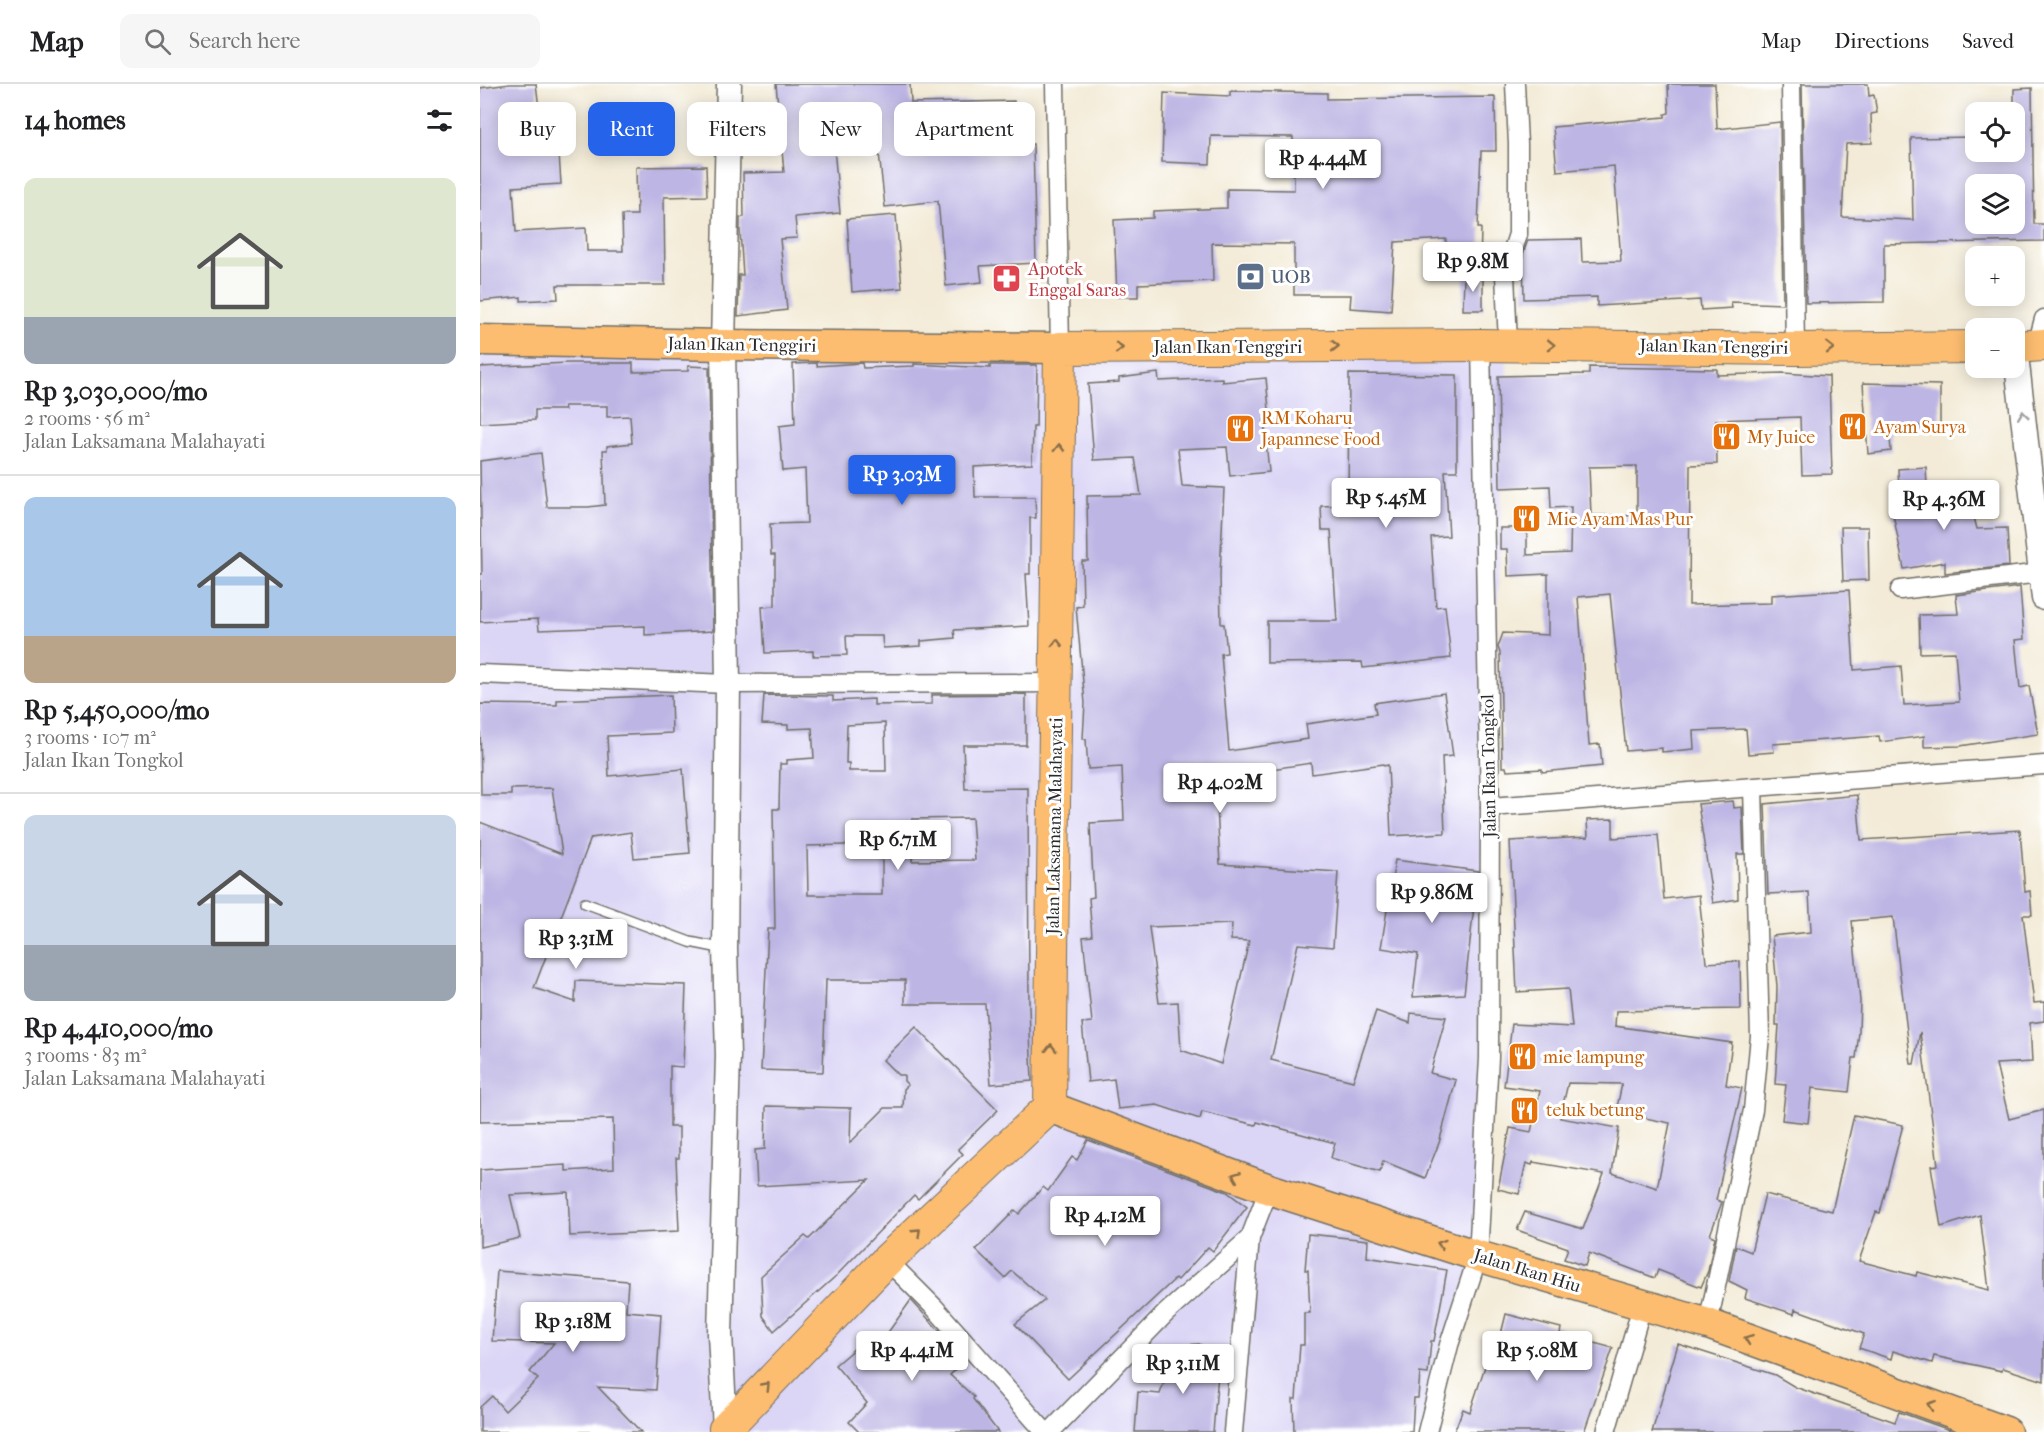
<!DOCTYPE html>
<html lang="en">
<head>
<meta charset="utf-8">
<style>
  :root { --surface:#fff; --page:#f6f6f6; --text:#202124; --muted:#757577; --line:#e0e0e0; --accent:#2563eb }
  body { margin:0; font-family:"IM FELL French Canon",serif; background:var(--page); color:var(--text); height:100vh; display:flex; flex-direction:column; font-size:22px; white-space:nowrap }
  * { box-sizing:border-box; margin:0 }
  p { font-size:20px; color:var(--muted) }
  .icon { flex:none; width:33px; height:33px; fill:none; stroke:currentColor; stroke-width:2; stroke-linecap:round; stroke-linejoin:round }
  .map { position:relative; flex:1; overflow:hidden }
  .details { display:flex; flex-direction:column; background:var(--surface); width:480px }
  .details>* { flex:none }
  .guide { position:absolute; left:18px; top:18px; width:570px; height:54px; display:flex; gap:12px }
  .buttons { position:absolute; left:1485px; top:18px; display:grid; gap:12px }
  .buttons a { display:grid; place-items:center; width:60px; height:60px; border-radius:12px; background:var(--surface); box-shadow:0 3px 15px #0003; font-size:30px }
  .price { position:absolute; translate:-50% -51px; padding:0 14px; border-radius:6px; background:#fff; color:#222; font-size:20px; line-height:39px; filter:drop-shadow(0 2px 3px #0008) }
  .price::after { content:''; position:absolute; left:50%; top:36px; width:18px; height:14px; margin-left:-9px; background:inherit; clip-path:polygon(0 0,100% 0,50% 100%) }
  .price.selected { background:var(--accent); color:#fff }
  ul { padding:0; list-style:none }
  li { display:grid; align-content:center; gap:12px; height:318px; padding:0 24px }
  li+li { border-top:2px solid var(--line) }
  li span { display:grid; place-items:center; height:186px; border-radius:12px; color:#555 }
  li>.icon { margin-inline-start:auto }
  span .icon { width:108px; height:108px; fill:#fffc; stroke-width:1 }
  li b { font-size:26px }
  h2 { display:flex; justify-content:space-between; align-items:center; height:72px; padding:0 24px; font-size:26px }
  .pill { padding:0 21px; border-radius:12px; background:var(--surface); box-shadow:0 3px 15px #0003; font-size:21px; line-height:54px }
  .pill.selected { background:var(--accent); color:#fff }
  header { display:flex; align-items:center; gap:36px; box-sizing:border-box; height:84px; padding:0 30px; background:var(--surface); border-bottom:2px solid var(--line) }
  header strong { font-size:28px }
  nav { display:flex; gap:33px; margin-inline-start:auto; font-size:21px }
  .search { width:420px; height:54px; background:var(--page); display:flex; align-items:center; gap:15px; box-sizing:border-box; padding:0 21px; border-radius:12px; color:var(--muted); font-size:22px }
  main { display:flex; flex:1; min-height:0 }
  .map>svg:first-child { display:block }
  .built { fill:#dcd6f6 }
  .building { fill:#bdb6e4; fill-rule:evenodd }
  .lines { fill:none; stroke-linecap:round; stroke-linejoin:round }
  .service-casing { stroke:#716e67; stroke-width:12 }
  .minor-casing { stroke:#716e67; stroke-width:21 }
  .tertiary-casing { stroke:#716e67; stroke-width:27 }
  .primary-casing { stroke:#716e67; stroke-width:33 }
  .trunk-casing { stroke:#716e67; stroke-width:34 }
  .service { stroke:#fff; stroke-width:9 }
  .minor { stroke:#fff; stroke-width:18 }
  .tertiary { stroke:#fff; stroke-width:24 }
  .primary { stroke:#fcbd6f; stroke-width:30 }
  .trunk { stroke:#fcbd6f; stroke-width:32 }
  .oneway { stroke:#896d4a }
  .oneway2 { stroke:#a0a0a0 }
  .labels { text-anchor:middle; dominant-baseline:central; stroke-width:6; stroke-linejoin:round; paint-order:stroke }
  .health-label { font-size:18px; fill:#be3a42; stroke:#fff; text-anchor:start }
  .service-label { font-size:18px; fill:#4e5e75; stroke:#fff; text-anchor:start }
  .street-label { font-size:18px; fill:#2b2b2b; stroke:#fff }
  .food-label { font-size:18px; fill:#c56008; stroke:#fff; text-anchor:start }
</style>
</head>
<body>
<header>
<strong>Map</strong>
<div class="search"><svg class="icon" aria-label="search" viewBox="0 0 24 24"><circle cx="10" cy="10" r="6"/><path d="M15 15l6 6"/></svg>Search here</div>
<nav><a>Map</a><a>Directions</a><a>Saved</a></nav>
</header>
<main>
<section class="details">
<h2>14 homes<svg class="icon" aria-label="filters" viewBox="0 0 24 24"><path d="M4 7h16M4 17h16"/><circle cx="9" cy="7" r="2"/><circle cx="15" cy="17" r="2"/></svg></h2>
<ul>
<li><span style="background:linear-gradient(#dfe7d0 75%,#9aa5b1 0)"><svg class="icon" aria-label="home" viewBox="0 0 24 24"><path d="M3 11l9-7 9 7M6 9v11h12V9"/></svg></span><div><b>Rp 3,030,000/mo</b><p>2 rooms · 56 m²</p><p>Jalan Laksamana Malahayati</p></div></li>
<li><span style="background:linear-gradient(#a9c7e8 75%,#b9a48a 0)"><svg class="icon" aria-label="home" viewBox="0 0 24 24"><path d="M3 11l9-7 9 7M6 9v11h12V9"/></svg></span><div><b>Rp 5,450,000/mo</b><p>3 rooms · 107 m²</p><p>Jalan Ikan Tongkol</p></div></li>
<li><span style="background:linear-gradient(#c9d6e8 70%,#9aa5b1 0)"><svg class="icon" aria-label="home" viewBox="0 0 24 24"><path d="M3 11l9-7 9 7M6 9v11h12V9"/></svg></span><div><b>Rp 4,410,000/mo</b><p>3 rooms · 83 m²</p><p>Jalan Laksamana Malahayati</p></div></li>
</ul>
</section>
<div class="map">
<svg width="1564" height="1348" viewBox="0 0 1564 1348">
  <rect width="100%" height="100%" fill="#fff"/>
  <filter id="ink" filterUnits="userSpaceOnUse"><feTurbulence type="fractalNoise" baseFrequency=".0167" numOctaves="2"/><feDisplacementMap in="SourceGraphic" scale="12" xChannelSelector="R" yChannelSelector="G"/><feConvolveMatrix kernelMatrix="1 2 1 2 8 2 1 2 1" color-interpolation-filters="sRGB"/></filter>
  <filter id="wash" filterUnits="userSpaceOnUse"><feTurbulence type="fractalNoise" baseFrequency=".008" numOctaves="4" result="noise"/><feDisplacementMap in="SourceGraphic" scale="24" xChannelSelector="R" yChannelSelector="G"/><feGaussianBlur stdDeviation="1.35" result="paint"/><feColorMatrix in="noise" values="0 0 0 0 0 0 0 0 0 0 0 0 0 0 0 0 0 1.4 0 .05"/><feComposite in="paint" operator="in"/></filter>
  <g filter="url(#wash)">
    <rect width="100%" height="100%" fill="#f3ebd7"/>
    <polygon class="built" points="0,252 1028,261 1010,723 999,1162 947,1348 0,1348"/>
    <g id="blocks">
      <g class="building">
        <polygon points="30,0 56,0 63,56 78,55 81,100 33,103 36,148 106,144 107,167 143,167 142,131 157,131 156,83 226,82 227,112 184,113 185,201 77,201 78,215 41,217 41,213 0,217 0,4"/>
        <polygon points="296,0 430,0 431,19 534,17 535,60 553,60 556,179 500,182 502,198 466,202 458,117 405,123 398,60 354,64 360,129 315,133 317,154 300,155 307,226 258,232 259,191 263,191 260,147 260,134 264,133 263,89 304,88"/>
        <polygon points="1188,0 1235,0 1237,45 1300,38 1303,220 1251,218 1252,224 1221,226 1220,216 1117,222 1117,213 1044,215 1043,170 1048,156 1101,155 1102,178 1141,177 1134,82 1077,87 1073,43 1185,33 1185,30 1189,29"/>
        <path d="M1322,0H1388L1389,12L1394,11L1397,29L1391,30L1392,59L1366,60L1362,133L1433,136L1431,54L1496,53V68H1534V5L1552,4L1554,140H1564V157L1404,160V218L1326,219ZM1496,100H1534V140H1496Z"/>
        <polygon points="750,7 847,9 847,15 1015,13 1016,67 1001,67 998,144 1001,144 1000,185 965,184 966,155 915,158 911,227 870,224 871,211 814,211 814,160 732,159 733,197 658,200 658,213 637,213 634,136 673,134 673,127 747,124 747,105 814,106 813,53 731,52 730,80 682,78 684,9 750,12"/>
        <polygon points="416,131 422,204 372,208 367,135"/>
        <polygon points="984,192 1003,193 1003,226 983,226"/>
        <polygon points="89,279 153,279 153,288 208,287 208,282 229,283 233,547 165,551 165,542 59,546 58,535 0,538 0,490 2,490 0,377 61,369 67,423 108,423 125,421 123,366 127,366 127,362 152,359 150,332 127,333 127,322 84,322 85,326 55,326 55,336 0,339 0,283"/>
        <polygon points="337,279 337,282 382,279 383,284 434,282 434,280 510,284 510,281 557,281 556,343 553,343 552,380 494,383 495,413 555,413 556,434 550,434 550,490 546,490 549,542 474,546 475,554 441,557 441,562 403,564 402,552 366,552 367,571 333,572 333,567 285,569 282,523 295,522 295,471 291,471 290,440 327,439 325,385 303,387 299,342 315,340 313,280"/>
        <path d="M1109,283L1237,285V291L1303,289L1349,292L1352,390L1322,391L1320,333L1236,336L1237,380L1210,381L1209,521L1291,519V511L1369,506L1374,586L1421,582L1424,621L1479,618L1475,568L1440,569L1439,531L1478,530L1476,511L1540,503L1544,555L1535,556L1540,604L1549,602L1558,650L1480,662L1444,663V652L1400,658L1399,652L1293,660L1294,668L1268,670L1266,645L1213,647L1214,665L1182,668V664L1146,667L1130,510L1098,513L1109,661L1120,660L1122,682L1062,688V685L1027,687L1026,683H1022L1020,569L1018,563L1023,549L1068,551V490L1028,492L1027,465H1020V444H1047V471L1090,469L1091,423L1071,424L1070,402L1020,404L1018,292L1109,290ZM1157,382V432L1111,431L1109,383Z"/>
        <path d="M678,289L679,297L742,294V298L786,294L790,336H784L789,388L750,392L747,363L698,365L702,402L744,404L740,491L741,540H744L747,569L741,570L749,667L828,655L826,640L896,630L894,619L964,609L973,672L962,673L965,749L911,752L908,681L904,682L903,680L832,690L831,679L752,691V701L736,703L740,780L858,788L853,863L818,860L791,976L873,997L896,927L930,939L931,929L966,933L950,989L976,996L959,1059L945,1094L903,1077L900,1088L851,1074L855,1059L777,1038L776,1041L722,1028L720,1035L677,1021L638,1025L634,995L608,998L602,939L612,938L603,853L612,852L609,814L614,813L610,739L644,737L642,683L608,685L606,655H603L605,619L596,523L603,522L602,477H608L607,412L661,411L655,374L614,376L608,300L639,298V294ZM752,840L751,856L769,857L741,980L701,966L698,918L679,919L669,843Z"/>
        <polygon points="869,290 977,291 977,387 965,387 969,452 951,453 956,523 965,522 971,574 883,584 882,578 787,579 787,537 857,537 851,446 842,446 841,422 868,421"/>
        <polygon points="1383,299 1460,301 1460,342 1409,341 1411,367 1388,370"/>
        <polygon points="1446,383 1448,422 1489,413 1497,445 1527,444 1529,482 1465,489 1465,478 1424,485 1412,425 1420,424 1418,385"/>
        <polygon points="1361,443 1388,443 1389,496 1363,497"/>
        <path d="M546,610V661H483L485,705L548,704L549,923L552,997L511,1000L505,920H425V896H346L343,988L281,986L288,845H295L293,725H299L300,680H307V676L334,674L332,644L308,645V641L282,640L284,611L353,612V617L394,615V621L452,620V611ZM405,639L406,687H369V679H366L367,641ZM492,734L495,776L432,777V735ZM402,760V811H328L327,762Z"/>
        <polygon points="191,611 192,649 127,652 129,692 203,685 210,769 154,774 151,748 111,754 54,904 95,918 96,897 206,901 203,983 190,982 190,1043 199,1043 199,1074 196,1074 199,1147 90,1152 88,1108 30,1111 40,1154 0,1163 0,1086 86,1081 86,1087 134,1084 133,1035 0,1038 0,738 82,770 72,704 31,705 31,711 1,711 0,620 77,621 77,616"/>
        <polygon points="1377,711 1381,756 1540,746 1545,808 1550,807 1552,831 1543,831 1554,919 1564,918 1564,937 1550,939 1552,978 1516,980 1529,1035 1564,1026 1564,1297 1523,1284 1522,1287 1454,1272 1452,1279 1413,1267 1411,1275 1379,1264 1384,1250 1315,1225 1314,1230 1265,1214 1267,1206 1249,1197 1256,1162 1271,1168 1285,1110 1352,1127 1374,1031 1423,1041 1400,1129 1396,1128 1379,1177 1436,1192 1437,1188 1509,1206 1500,1131 1461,1143 1451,1082 1458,1081 1440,948 1434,980 1431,980 1413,833 1372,837 1380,917 1379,948 1376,974 1373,974 1369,1008 1332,1004 1328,1039 1302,1036 1306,1001 1295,1000 1299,941 1296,941 1297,902 1292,852 1331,848 1329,808 1288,810 1285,720"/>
        <polygon points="1253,717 1254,724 1262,723 1264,770 1257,770 1258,815 1233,819 1218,720"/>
        <path d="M1133,735V754L1178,751L1184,815L1219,811L1226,879L1260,877L1261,925L1136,927L1135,942L1252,959L1246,1001L1262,1004L1236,1116L1242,1118L1230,1151L1235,1153L1228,1187L1221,1203L1178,1186L1175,1194L1109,1169L1105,1182L1084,1175L1088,1164L1037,1146L1045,1128L1103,1145L1124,1090L1053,1078L1052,1081L1046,1079L1039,1110L1018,1105L1030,1044L1051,1048L1060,1007L1024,1002L1032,940L1092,943L1088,905L1037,908L1030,757L1108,753L1107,736ZM1088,999L1142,1000L1136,1028L1190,1039L1177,1104L1132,1089L1139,1044L1080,1034Z"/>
        <polygon points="915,776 998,787 984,910 933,913 938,870 901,864"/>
        <polygon points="436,943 518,1026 478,1065 483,1070 438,1115 434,1111 357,1191 294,1247 283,1232 281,1192 325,1152 329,1155 389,1096 277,1102 275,1066 285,1065 286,1022 371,1024 370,1059 405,1024 423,1024 424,1005 428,1001 424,997 424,991 418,991 403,976"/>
        <polygon points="608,1056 747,1108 767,1123 733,1167 728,1163 698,1196 696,1194 588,1295 535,1240 565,1216 532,1187 525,1194 496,1166 535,1126 539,1130 563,1103 568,1107 592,1073 597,1076"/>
        <polygon points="828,1150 888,1156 887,1173 967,1186 954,1257 951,1257 948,1290 940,1289 938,1314 934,1314 932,1348 814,1348 813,1315 816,1315 820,1261 824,1261 824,1229 830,1229 828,1186 825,1186"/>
        <polygon points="17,1187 148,1197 146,1227 181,1230 176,1306 118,1303 161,1348 0,1348 0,1323 12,1312 25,1327 58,1295 50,1288 74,1259 12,1257"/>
        <polygon points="431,1216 486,1276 470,1291 494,1313 493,1315 518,1348 379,1348 369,1338 387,1319 355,1281 388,1253 397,1264"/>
        <polygon points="1026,1230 1081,1244 1080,1250 1133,1264 1104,1348 974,1348 983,1325 990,1328 1011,1264 1017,1266"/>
        <polygon points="719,1260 731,1267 739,1278 733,1348 655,1348 658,1308 680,1310 694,1270 706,1261"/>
        <polygon points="1198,1260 1295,1291 1315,1303 1415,1338 1419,1328 1475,1348 1172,1348"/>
      </g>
    </g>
  </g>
  <g filter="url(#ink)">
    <use href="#blocks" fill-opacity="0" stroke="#716e67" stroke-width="1.5"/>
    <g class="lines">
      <defs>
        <polyline id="service" points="105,819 210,858 245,865"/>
        <g id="minor">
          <polyline points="575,0 580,264"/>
          <polyline points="1311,0 1315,265"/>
          <polyline points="1028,261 1025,190 1038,150 1038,60 1035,0"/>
          <polyline points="1557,261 1564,235"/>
          <polyline points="1420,506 1561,489"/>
          <polyline points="0,590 248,600 577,599"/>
          <polyline points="1010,723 1564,681"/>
          <polyline points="407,1176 454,1223 565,1348"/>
          <polyline points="1228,1240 1273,1026 1280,952 1273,704"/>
          <polyline points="570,1348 686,1229 770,1154"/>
          <polyline points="753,1348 770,1154 789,1105"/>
          <polyline points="947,1348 969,1261 998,1172 1009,974 1010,723 1001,261"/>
          <polyline points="1126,1348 1162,1222"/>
        </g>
        <g id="tertiary">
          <polyline points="1535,263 1564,514"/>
          <polyline points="245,1345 240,1250 248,972 245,865 248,600 243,261 249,0"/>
        </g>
        <g id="primary">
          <polyline points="0,256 243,261 580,264"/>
          <polyline points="570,1023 789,1105 998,1172 1228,1240 1526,1348"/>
        </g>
        <g id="trunk">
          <polyline points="1534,263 1564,261"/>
          <polyline points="246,1348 245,1345 407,1176 570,1023 580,264 1001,261 1315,265 1496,263"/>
        </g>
      </defs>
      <use href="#service" class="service-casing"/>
      <use href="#minor" class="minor-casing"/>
      <use href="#tertiary" class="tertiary-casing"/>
      <use href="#primary" class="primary-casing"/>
      <use href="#trunk" class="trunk-casing"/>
      <use href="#service" class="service"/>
      <use href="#minor" class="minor"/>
      <use href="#tertiary" class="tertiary"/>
      <use href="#primary" class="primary"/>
      <use href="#trunk" class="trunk"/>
    </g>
    <defs><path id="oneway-chevron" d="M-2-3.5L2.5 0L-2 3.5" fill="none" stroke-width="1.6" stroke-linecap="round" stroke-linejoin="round" transform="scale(1.5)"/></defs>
    <g class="oneway">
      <use href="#oneway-chevron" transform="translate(1071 261) rotate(1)"/>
      <use href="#oneway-chevron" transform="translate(855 262)"/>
      <use href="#oneway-chevron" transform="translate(639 264)"/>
      <use href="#oneway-chevron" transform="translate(1350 264)"/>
      <use href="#oneway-chevron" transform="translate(579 364) rotate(-89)"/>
      <use href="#oneway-chevron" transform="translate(577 559) rotate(-89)"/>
      <use href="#oneway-chevron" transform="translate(571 964) rotate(-89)"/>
      <use href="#oneway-chevron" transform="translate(756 1092) rotate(-159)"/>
      <use href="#oneway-chevron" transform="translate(437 1148) rotate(-43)"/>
      <use href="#oneway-chevron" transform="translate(961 1160) rotate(-162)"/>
      <use href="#oneway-chevron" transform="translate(1268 1255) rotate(-160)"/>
      <use href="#oneway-chevron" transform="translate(286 1302) rotate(-46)"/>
      <use href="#oneway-chevron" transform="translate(1451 1321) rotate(-160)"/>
    </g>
    <use class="oneway2" href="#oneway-chevron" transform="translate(1543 331) rotate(-97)"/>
  </g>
  <defs>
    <symbol id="bank-square" viewBox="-11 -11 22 22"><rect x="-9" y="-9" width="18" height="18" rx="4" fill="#5c6f8a" stroke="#fff"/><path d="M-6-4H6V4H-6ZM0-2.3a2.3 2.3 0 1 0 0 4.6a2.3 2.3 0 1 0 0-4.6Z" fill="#fff"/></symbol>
    <symbol id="pharmacy-square" viewBox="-11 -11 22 22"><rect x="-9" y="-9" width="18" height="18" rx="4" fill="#e0444e" stroke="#fff"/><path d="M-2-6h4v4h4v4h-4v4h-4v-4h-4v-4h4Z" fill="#fff"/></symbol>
    <symbol id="restaurant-square" viewBox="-11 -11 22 22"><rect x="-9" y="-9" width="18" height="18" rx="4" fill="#e8710a" stroke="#fff"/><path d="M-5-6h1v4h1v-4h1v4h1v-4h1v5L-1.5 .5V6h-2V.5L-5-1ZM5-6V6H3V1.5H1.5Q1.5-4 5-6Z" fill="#fff"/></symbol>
  </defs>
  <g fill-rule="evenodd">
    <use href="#bank-square" x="754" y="176" width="33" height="33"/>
    <use href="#pharmacy-square" x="510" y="178" width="33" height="33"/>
    <use href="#restaurant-square" x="1356" y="326" width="33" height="33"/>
    <use href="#restaurant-square" x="744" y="328" width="33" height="33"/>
    <use href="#restaurant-square" x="1230" y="336" width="33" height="33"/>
    <use href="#restaurant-square" x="1030" y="418" width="33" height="33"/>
    <use href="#restaurant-square" x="1026" y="956" width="33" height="33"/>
    <use href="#restaurant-square" x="1028" y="1010" width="33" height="33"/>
  </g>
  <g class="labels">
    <g class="health-label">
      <text x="548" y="185">Apotek<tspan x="548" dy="21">Enggal Saras</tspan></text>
    </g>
    <g class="service-label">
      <text x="791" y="193">UOB</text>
    </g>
    <g class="street-label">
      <text transform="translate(262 261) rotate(1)">Jalan Ikan Tenggiri</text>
      <text x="748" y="263">Jalan Ikan Tenggiri</text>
      <text transform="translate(1234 263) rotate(1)">Jalan Ikan Tenggiri</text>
      <text transform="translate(1009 682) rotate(-91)">Jalan Ikan Tongkol</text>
      <text transform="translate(575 742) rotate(-89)">Jalan Laksamana Malahayati</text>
      <text transform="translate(1047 1187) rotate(17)">Jalan Ikan Hiu</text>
    </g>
    <g class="food-label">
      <text x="781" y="334">RM Koharu<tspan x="781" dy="21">Japannese Food</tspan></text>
      <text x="1394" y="343">Ayam Surya</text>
      <text x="1267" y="353">My Juice</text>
      <text x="1067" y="435">Mie Ayam Mas Pur</text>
      <text x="1063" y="973">mie lampung</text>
      <text x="1066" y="1026">teluk betung</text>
    </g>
  </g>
</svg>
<div class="buttons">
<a><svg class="icon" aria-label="locate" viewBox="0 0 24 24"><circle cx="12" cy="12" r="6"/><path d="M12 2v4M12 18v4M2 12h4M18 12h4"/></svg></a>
<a><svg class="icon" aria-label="layers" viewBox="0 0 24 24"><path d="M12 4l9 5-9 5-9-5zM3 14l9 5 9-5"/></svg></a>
<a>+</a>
<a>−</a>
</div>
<b class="price" style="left:843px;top:106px">Rp 4.44M</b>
<b class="price" style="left:993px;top:209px">Rp 9.8M</b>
<b class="price selected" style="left:422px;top:422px">Rp 3.03M</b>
<b class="price" style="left:906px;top:445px">Rp 5.45M</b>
<b class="price" style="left:1464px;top:447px">Rp 4.36M</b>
<b class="price" style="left:740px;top:730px">Rp 4.02M</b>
<b class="price" style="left:418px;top:787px">Rp 6.71M</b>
<b class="price" style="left:952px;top:840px">Rp 9.86M</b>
<b class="price" style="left:96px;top:886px">Rp 3.31M</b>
<b class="price" style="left:625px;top:1163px">Rp 4.12M</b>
<b class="price" style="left:93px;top:1269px">Rp 3.18M</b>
<b class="price" style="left:432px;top:1298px">Rp 4.41M</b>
<b class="price" style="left:1057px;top:1298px">Rp 5.08M</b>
<b class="price" style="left:703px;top:1311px">Rp 3.11M</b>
<div class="guide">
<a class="pill">Buy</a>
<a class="pill selected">Rent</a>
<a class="pill">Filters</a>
<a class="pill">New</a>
<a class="pill">Apartment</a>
</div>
</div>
</main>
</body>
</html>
